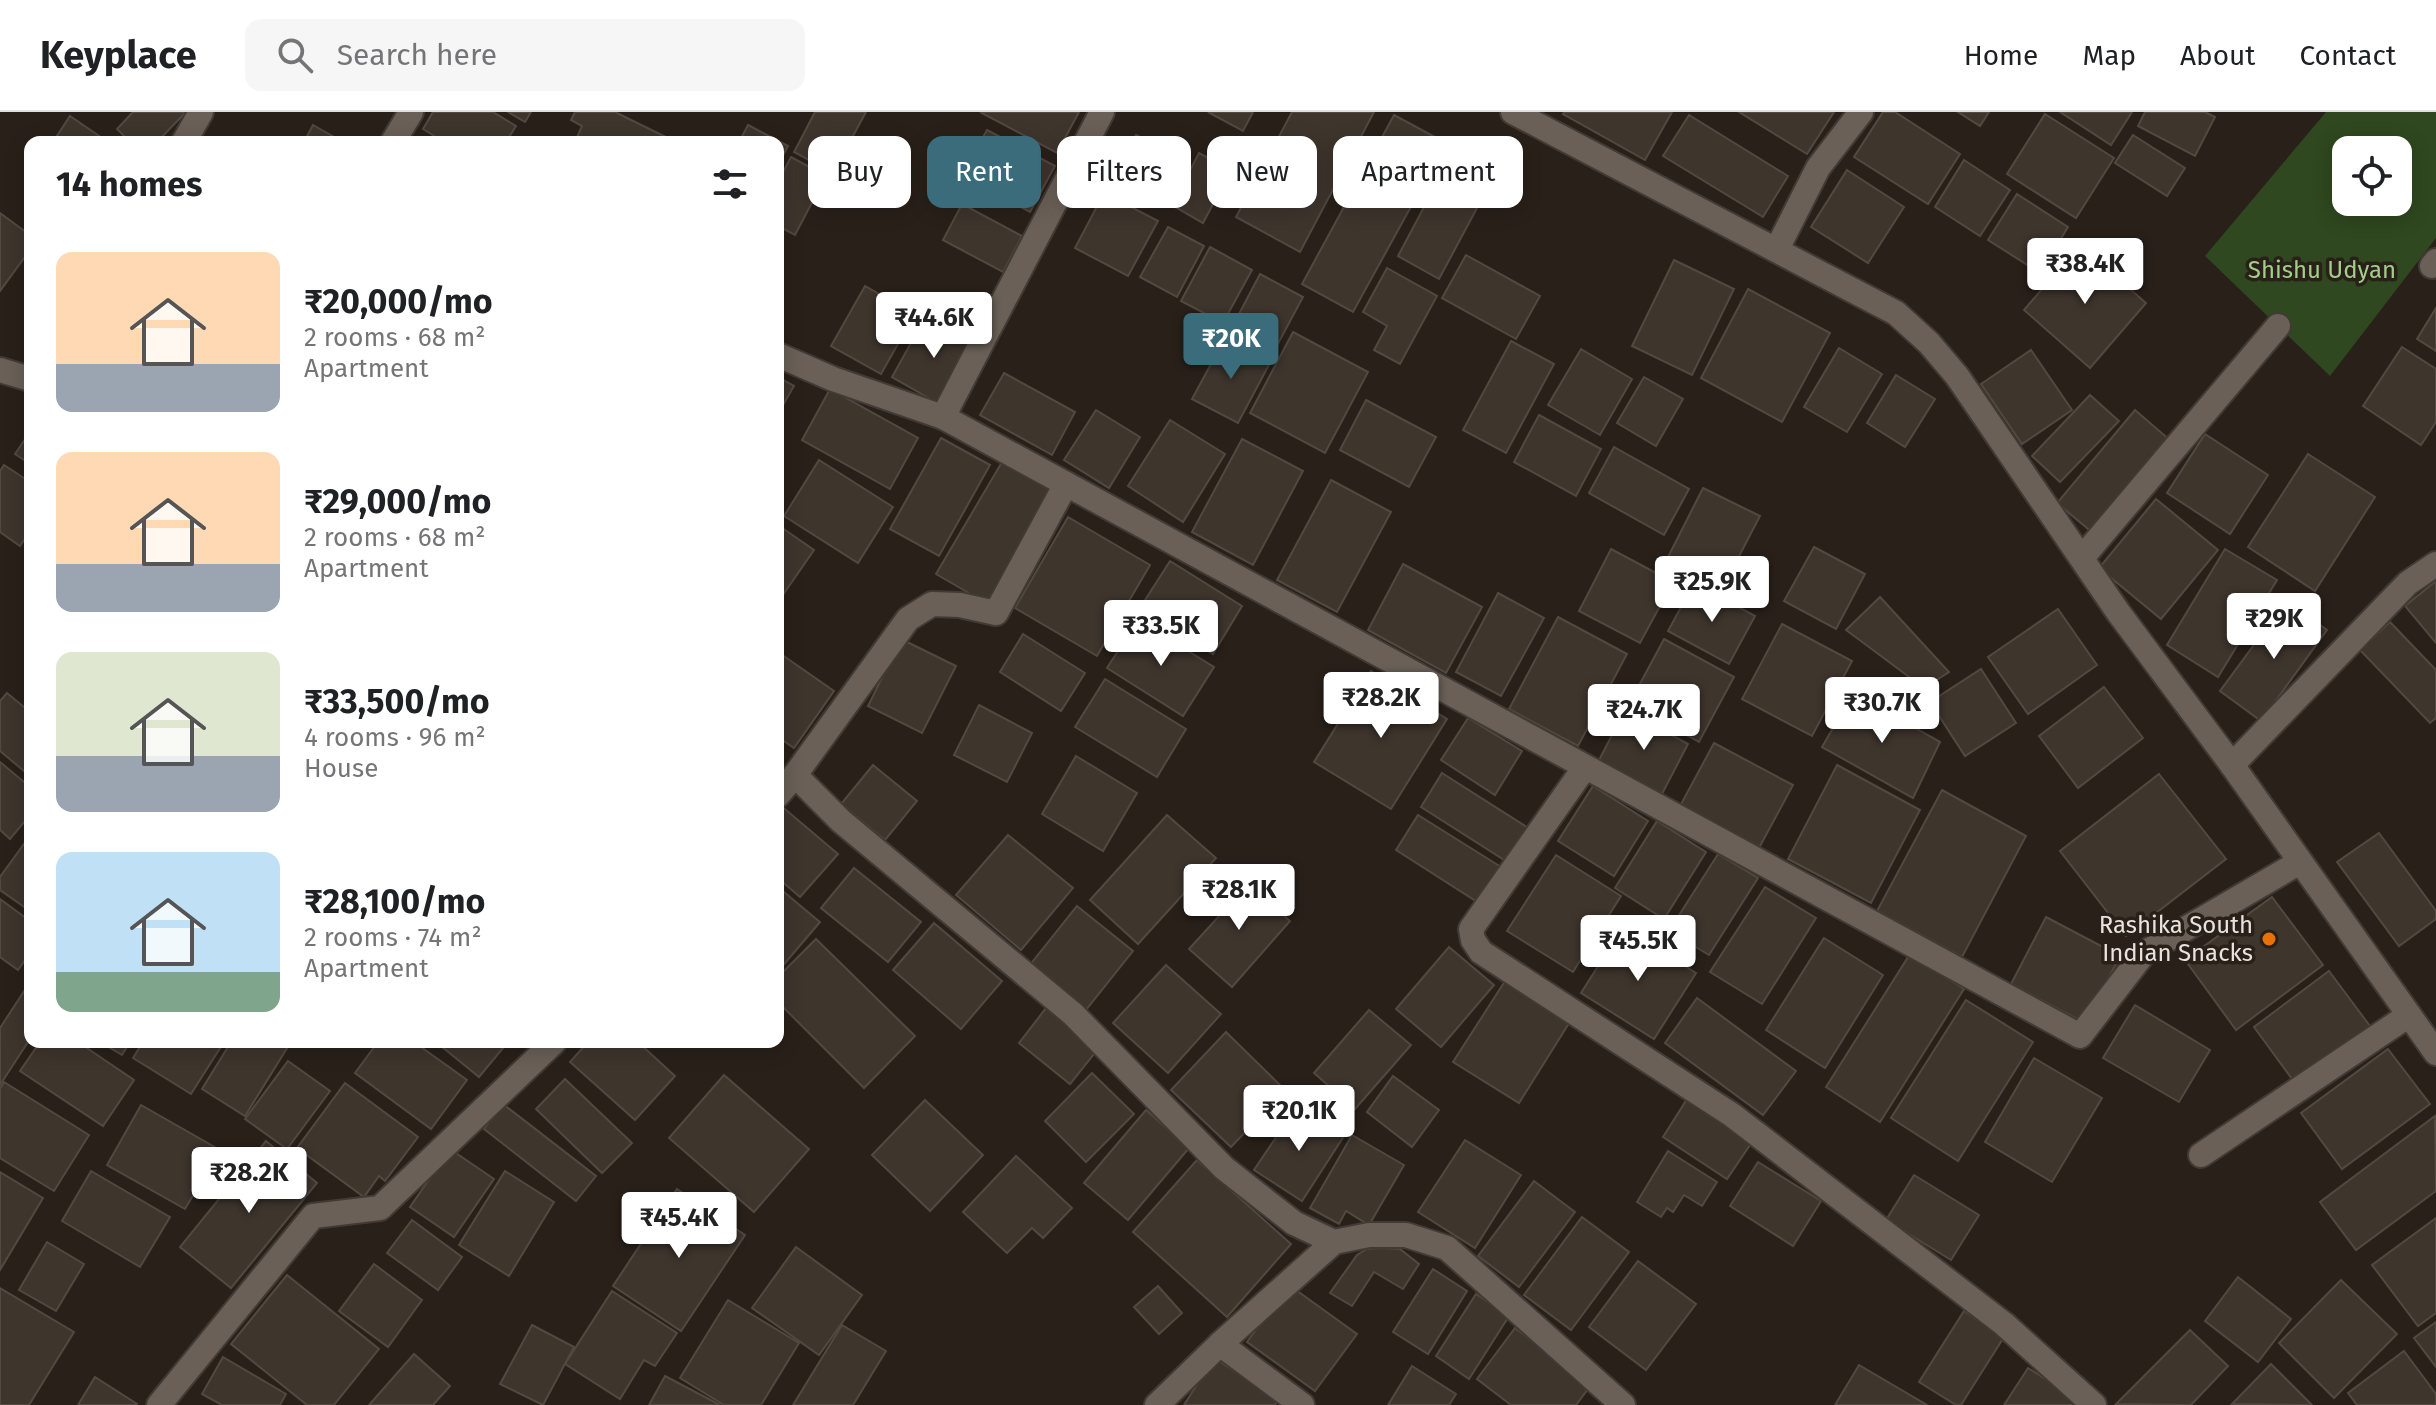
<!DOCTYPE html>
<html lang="en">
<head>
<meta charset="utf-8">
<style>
  :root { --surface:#fff; --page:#f6f6f6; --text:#202124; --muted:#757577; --line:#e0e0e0; --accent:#3b6c7c }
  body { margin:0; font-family:"Fira Sans",sans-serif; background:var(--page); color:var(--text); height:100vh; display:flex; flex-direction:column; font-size:30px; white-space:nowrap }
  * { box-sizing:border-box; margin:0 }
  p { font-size:26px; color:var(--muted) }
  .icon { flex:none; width:44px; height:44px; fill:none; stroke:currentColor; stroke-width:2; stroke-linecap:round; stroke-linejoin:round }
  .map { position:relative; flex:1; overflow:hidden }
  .side { position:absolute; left:24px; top:24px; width:760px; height:912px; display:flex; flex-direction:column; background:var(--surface); border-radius:16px; box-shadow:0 4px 20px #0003 }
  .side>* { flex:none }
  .banner { position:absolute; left:808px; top:24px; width:760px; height:72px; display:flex; gap:16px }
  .buttons { position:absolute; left:2332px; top:24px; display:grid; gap:16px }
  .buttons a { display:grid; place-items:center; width:80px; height:80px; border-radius:16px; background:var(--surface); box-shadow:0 4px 20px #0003; font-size:40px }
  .price { position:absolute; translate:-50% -68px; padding:0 18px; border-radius:8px; background:#fff; color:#222; font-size:26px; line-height:52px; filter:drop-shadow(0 2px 4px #0008) }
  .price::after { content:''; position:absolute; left:50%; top:48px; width:24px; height:18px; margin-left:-12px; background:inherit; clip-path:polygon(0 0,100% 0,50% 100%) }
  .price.selected { background:var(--accent); color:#fff }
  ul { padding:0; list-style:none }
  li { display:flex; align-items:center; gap:24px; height:200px; padding:0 32px }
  li span { display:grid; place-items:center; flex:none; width:224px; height:160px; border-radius:16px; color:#555 }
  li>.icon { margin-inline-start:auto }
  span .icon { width:96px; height:96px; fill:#fffc; stroke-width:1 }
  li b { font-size:34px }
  h2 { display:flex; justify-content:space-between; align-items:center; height:96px; padding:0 32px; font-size:34px }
  .tag { padding:0 28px; border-radius:16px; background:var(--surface); box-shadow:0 4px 20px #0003; font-size:28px; line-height:72px }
  .tag.selected { background:var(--accent); color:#fff }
  header { display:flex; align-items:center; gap:48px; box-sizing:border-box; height:112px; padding:0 40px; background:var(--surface); border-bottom:2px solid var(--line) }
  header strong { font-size:38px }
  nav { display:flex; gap:44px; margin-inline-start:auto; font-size:28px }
  .search { width:560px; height:72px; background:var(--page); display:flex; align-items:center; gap:20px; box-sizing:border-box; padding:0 28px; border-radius:16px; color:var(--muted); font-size:30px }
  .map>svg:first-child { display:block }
  .green { fill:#2f481f; fill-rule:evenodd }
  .building { fill:#3e352d; stroke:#524941; stroke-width:2 }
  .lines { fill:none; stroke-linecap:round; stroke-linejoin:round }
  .street-casing { stroke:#413a35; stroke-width:28 }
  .street { stroke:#6a6058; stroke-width:24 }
  .food-dot { fill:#e8710a; stroke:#292019; stroke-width:3 }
  .labels { text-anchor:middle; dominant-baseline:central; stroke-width:7; stroke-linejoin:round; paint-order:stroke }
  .park-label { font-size:24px; fill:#a3ce8a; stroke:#292019 }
  .poi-label { font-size:24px; fill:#e9e3de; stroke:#292019; text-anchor:end }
</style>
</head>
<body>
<header>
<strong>Keyplace</strong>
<div class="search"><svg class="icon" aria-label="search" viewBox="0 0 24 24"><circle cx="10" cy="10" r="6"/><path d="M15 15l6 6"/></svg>Search here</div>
<nav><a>Home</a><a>Map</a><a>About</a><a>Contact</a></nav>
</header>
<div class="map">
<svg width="2436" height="1293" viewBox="0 0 2436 1293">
  <rect width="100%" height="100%" fill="#292019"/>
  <path class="green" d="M2326,0H2436V126L2330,264L2205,144ZM2346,38H2398V90H2346Z"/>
  <g class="building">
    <polygon points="133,0 186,0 157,30 130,30 117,17"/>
    <polygon points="433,0 493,0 516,14 506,30 444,30 423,17"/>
    <polygon points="508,0 531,0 525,10"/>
    <polygon points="575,0 615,0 676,30 575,30 582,14 571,8"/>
    <polygon points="815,0 866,0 833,61 794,40"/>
    <polygon points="980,0 1079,0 1057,41"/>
    <polygon points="1208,0 1253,0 1243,19"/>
    <polygon points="1292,0 1374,0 1300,140 1236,105"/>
    <polygon points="1564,0 1672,0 1645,48 1563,2"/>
    <polygon points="1739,0 1834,0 1807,42"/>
    <polygon points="1883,0 1895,0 1960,42 1928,92 1854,45"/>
    <polygon points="1958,0 1989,0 1980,14"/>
    <polygon points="2060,0 2132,0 2111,33"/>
    <polygon points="2145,0 2205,0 2215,5 2195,44 2138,14"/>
    <polygon points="2045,2 2114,46 2076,106 2007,62"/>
    <polygon points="1394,3 1446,31 1353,200 1302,172"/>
    <polygon points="1689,3 1788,64 1763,105 1663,44"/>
    <polygon points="70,4 108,30 53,30"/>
    <polygon points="313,13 343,30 304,30"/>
    <polygon points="748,13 788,34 778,53 778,30 739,30"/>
    <polygon points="987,18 1055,54 1030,100 962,63"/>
    <polygon points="1136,23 1175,44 1150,91 1110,70"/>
    <polygon points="2133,23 2185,56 2167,84 2115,51"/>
    <polygon points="1457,33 1499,55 1439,167 1398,144"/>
    <polygon points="1199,41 1231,58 1203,111 1172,93"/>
    <polygon points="791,45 826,64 795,123 778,114 778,70"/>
    <polygon points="1964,48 2010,78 1980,124 1935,95"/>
    <polygon points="1847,58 1904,95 1868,151 1811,115"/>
    <polygon points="1104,81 1158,109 1128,164 1075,136"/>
    <polygon points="2017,82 2068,115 2040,161 1988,128"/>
    <polygon points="962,92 1022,124 1003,160 943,128"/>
    <polygon points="0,101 30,123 30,138 0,179"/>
    <polygon points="1168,115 1204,134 1177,185 1140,165"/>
    <polygon points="2080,133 2146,191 2090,256 2024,198"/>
    <polygon points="1210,135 1252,158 1223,211 1181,189"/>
    <polygon points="1466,143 1540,184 1516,227 1442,186"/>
    <polygon points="1674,148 1734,177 1692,263 1632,234"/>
    <polygon points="1387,156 1437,184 1400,252 1374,238 1387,214 1363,200"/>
    <polygon points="1260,162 1303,185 1273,241 1230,219"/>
    <polygon points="865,174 915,202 881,262 831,234"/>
    <polygon points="1748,177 1830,221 1782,310 1701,266"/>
    <polygon points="2436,196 2436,239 2417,227"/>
    <polygon points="927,202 976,230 941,293 892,265"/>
    <polygon points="1293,220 1368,260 1325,341 1250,301"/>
    <polygon points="1225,226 1270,251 1238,311 1192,287"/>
    <polygon points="1511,229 1554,252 1506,341 1463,318"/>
    <polygon points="2402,235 2436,257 2436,310 2421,333 2363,294"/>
    <polygon points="1839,236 1882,262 1847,320 1804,295"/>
    <polygon points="1581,237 1632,267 1600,323 1548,293"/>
    <polygon points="2031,238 2072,298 2022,332 1981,272"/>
    <polygon points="1004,261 1075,300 1052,343 980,303"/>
    <polygon points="1896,263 1935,287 1905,335 1867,311"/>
    <polygon points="778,265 794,274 778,302"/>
    <polygon points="1644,265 1683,287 1656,334 1617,311"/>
    <polygon points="830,277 918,326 890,377 802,328"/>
    <polygon points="2090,283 2119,309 2060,370 2032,344"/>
    <polygon points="1366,288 1436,325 1409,375 1340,338"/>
    <polygon points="1096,298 1140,325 1109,376 1064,348"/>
    <polygon points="2135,298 2171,329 2093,421 2057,391"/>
    <polygon points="1539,303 1601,337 1576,384 1514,350"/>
    <polygon points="1170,308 1225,342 1183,410 1128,374"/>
    <polygon points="30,320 30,352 15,342"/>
    <polygon points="2205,322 2268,363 2230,422 2167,381"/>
    <polygon points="941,326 990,353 939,444 890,417"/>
    <polygon points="1242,327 1303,359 1253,453 1192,420"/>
    <polygon points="1614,335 1689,377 1664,423 1589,381"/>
    <polygon points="2308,342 2375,385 2315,479 2248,435"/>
    <polygon points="819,348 893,395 858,451 784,404"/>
    <polygon points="1002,350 1057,382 991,494 936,462"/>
    <polygon points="4,353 30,370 30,419 20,434 0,420 0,359"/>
    <polygon points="1331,368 1391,400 1337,500 1277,468"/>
    <polygon points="1703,376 1760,404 1722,477 1666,449"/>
    <polygon points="2156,387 2218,438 2161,507 2099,456"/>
    <polygon points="1068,405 1150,453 1097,544 1015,496"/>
    <polygon points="778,413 814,438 778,490"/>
    <polygon points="1814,435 1865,462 1836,517 1784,489"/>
    <polygon points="1611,437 1673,470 1640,531 1579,499"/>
    <polygon points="2225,437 2277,468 2218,565 2167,533"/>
    <polygon points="1170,449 1242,494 1213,542 1140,496"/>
    <polygon points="1403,452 1482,495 1446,561 1368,518"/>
    <polygon points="2436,469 2436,531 2405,494"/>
    <polygon points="1694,471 1755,504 1729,552 1668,519"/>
    <polygon points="1498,481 1544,506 1501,584 1456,560"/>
    <polygon points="1880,485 1949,560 1924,576 1846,518"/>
    <polygon points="2287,488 2327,518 2261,609 2220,579"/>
    <polygon points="2058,497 2097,553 2028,602 1988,545"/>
    <polygon points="1558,505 1627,542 1578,634 1509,597"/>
    <polygon points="1138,508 1214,555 1183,604 1107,556"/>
    <polygon points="2390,510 2436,558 2436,606 2430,611 2360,538"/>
    <polygon points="1782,512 1852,549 1812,624 1742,587"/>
    <polygon points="1023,522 1085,561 1061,599 1000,560"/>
    <polygon points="901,527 956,554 922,621 868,594"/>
    <polygon points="1664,527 1734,565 1699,630 1629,592"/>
    <polygon points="778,540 834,579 794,636 778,625"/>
    <polygon points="1981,557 2016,611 1965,644 1930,590"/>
    <polygon points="1371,559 1447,607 1391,697 1314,650"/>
    <polygon points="1105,567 1186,617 1157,665 1075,615"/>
    <polygon points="2104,575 2143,626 2078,676 2039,624"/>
    <polygon points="7,581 30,600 30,664 0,639 0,589"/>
    <polygon points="1853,581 1940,630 1913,686 1822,635"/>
    <polygon points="979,593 1032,621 1007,670 954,643"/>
    <polygon points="1625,598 1688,632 1662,682 1599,648"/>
    <polygon points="1468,606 1522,639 1495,683 1441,648"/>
    <polygon points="1714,631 1793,673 1759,736 1680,694"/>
    <polygon points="1076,644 1137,681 1103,739 1042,702"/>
    <polygon points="0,650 30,675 30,703 10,727 0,718"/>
    <polygon points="873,653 917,689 885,728 841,692"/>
    <polygon points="1837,653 1920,698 1871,791 1788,747"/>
    <polygon points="1442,661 1530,717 1509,751 1421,695"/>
    <polygon points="2159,662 2226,747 2126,824 2060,739"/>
    <polygon points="1593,674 1648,709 1614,764 1558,729"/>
    <polygon points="1942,678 2026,724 1962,845 1877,799"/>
    <polygon points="779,692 838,742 800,785 778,766"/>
    <polygon points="1167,703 1216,746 1138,832 1090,788"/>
    <polygon points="1418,703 1501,755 1479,791 1396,738"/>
    <polygon points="1657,709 1706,740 1664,807 1615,776"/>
    <polygon points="2379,721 2436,799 2436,807 2399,834 2337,750"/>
    <polygon points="1008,723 1073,776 1021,838 956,783"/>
    <polygon points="26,729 30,731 30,799 0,778 0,765"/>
    <polygon points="1718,742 1758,766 1709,843 1669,819"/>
    <polygon points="1556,743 1621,784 1573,860 1507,819"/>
    <polygon points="854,756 921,810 888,850 821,796"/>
    <polygon points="1236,761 1290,809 1232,875 1189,837 1232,790 1219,780"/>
    <polygon points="778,775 820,810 780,857 778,855"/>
    <polygon points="1765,775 1816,806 1762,892 1710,860"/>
    <polygon points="2272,785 2323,853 2236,918 2185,848"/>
    <polygon points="0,787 30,809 30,841 18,858 0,845"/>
    <polygon points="1077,794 1133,839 1085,899 1029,854"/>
    <polygon points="2046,805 2120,844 2085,911 2011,872"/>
    <polygon points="934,811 1002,869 961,917 893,858"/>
    <polygon points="1623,815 1696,861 1654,927 1581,881"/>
    <polygon points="1824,826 1883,863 1825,956 1766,918"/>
    <polygon points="816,827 915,924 864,976 778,890 778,865"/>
    <polygon points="1449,835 1494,873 1441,935 1396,897"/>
    <polygon points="1910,842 1964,877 1880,1010 1826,975"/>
    <polygon points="1166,853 1221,902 1168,961 1113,911"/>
    <polygon points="2329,859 2370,914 2295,971 2254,915"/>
    <polygon points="1507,866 1571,908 1519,991 1453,950"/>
    <polygon points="28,873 30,874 30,927 0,973 0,916"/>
    <polygon points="1697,886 1796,959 1763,1003 1665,931"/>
    <polygon points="1966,888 2033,930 1958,1049 1891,1006"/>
    <polygon points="2135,893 2210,938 2179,990 2103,946"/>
    <polygon points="1046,896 1098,937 1070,972 1019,931"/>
    <polygon points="1369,898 1411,933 1355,997 1314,961"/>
    <polygon points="1226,920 1285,978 1231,1035 1171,978"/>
    <polygon points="40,930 78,930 134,968 103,1014 20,959"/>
    <polygon points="100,930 130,930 122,943"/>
    <polygon points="143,930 224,930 191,982 133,946"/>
    <polygon points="231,930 284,930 289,933 245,1004 202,977"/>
    <polygon points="378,930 414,930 467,968 431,1017 355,961"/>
    <polygon points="436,930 508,930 479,965"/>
    <polygon points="588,930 638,930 675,964 635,1008 570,950"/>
    <polygon points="2388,937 2430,992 2342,1057 2301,1001"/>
    <polygon points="2034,946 2102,986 2052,1070 1985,1030"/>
    <polygon points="288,949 330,979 287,1037 245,1007"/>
    <polygon points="1092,961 1134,1002 1086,1050 1045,1009"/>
    <polygon points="724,963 809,1037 754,1100 669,1026"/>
    <polygon points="1393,964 1439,998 1412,1035 1367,1000"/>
    <polygon points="565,967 632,1031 602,1061 536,997"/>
    <polygon points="4,970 89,1023 54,1079 0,1046 0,977"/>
    <polygon points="345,971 418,1025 385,1069 379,1064 364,1085 297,1036"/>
    <polygon points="1689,984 1754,1027 1727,1067 1663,1025"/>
    <polygon points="925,988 983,1043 930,1099 872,1043"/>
    <polygon points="503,992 596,1064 576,1089 484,1017"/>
    <polygon points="141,993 220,1038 185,1097 107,1053"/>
    <polygon points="1297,994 1344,1024 1302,1089 1254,1058"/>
    <polygon points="1146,998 1189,1036 1128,1108 1084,1071"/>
    <polygon points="2435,1004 2436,1079 2356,1138 2320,1090"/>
    <polygon points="1352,1023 1404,1053 1369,1113 1346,1099 1339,1112 1310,1096"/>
    <polygon points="1465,1028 1521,1063 1475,1136 1418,1100"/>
    <polygon points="266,1029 317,1071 231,1176 180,1135"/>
    <polygon points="450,1037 494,1067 454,1125 410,1095"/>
    <polygon points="1668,1039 1717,1070 1702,1094 1684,1083 1673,1100 1667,1096 1661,1105 1637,1090"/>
    <polygon points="1016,1044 1072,1096 1043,1126 1032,1116 1007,1141 963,1100"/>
    <polygon points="1197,1048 1291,1132 1227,1205 1133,1120"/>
    <polygon points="1758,1050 1821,1089 1793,1134 1730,1094"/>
    <polygon points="91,1059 170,1105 140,1155 62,1109"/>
    <polygon points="505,1059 554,1090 509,1164 459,1133"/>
    <polygon points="0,1060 43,1086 0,1158"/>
    <polygon points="1914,1063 1979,1103 1951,1148 1886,1108"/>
    <polygon points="1534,1069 1575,1100 1519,1175 1478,1144"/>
    <polygon points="677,1077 745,1123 681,1219 613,1174"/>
    <polygon points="1582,1105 1629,1140 1571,1218 1524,1183"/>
    <polygon points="2436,1106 2436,1201 2418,1214 2372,1153"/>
    <polygon points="412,1108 462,1145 438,1178 387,1141"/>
    <polygon points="47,1130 84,1152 56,1199 19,1178"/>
    <polygon points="796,1135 862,1183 819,1243 752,1196"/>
    <polygon points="1381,1136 1400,1137 1419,1152 1403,1177 1374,1160 1352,1194 1330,1181 1357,1143 1367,1137"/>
    <polygon points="1638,1149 1696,1192 1646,1258 1589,1215"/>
    <polygon points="374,1152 422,1188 388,1235 339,1199"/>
    <polygon points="1433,1157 1467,1179 1428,1242 1393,1220"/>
    <polygon points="287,1163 379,1237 334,1293 307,1293 231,1232"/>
    <polygon points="2238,1165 2291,1207 2258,1250 2205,1209"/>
    <polygon points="2341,1168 2397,1222 2334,1286 2279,1231"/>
    <polygon points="1289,1173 1357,1222 1315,1279 1247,1230"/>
    <polygon points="1158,1174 1182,1201 1159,1222 1134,1195"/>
    <polygon points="0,1176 74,1220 29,1293 0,1293"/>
    <polygon points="612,1179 677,1221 655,1254 644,1248 620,1287 565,1252"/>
    <polygon points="1476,1182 1509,1204 1469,1267 1436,1244"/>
    <polygon points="728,1188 799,1231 761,1293 724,1293 680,1266"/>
    <polygon points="1964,1199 2004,1225 1961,1293 1956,1293 1919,1270"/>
    <polygon points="2436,1210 2436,1255 2414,1226"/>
    <polygon points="532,1213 574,1235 543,1293 500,1272"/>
    <polygon points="842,1213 886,1239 853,1293 793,1293"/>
    <polygon points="1515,1216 1591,1273 1576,1293 1511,1293 1477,1267"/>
    <polygon points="2190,1218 2228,1254 2191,1293 2116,1292"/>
    <polygon points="2404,1239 2436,1282 2436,1293 2357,1293 2348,1281"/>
    <polygon points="414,1242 450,1274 433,1293 369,1293"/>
    <polygon points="223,1245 286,1282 280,1293 222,1293 202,1282"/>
    <polygon points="1214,1246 1278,1287 1275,1293 1184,1293"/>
    <polygon points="2271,1252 2312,1293 2232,1292"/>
    <polygon points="1859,1253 1927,1293 1835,1293"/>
    <polygon points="1412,1254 1456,1282 1449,1293 1388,1293"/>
    <polygon points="2028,1256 2084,1291 2083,1293 2004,1293"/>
    <polygon points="665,1264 720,1293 649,1293"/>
    <polygon points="95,1265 137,1292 136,1293 78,1293"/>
  </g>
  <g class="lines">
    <defs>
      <g id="street">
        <polyline points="1102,0 943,305 2080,924 2144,841 2300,750"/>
        <polyline points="1513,0 1896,201 1929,231 1957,264 2118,500 2232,653 2436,941"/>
        <polyline points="184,30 201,0"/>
        <polyline points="393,30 411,0"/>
        <polyline points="1777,137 1818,56 1861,0"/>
        <polyline points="2432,154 2436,149"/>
        <polyline points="778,243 833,267 943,305"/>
        <polyline points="0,258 30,267"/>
        <polyline points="2082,446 2278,214"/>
        <polyline points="2232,653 2408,471 2436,452"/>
        <polyline points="1585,655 1471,817 1473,828 1481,840 1732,1003 2004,1212 2094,1293"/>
        <polyline points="795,663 908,507 932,492 960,493 996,501 1066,372"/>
        <polyline points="778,683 795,663 841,709 1073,902 1224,1056 1294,1111 1334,1130 1369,1123 1406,1123 1447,1136 1623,1293"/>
        <polyline points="2201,1043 2409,903"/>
        <polyline points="1220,1232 1302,1293"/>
        <polyline points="159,1293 313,1104 380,1096 554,930"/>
        <polyline points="1157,1293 1220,1232 1334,1130"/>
      </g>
    </defs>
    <use href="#street" class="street-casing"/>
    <use href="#street" class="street"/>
  </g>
  <circle class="food-dot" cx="2269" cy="827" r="8"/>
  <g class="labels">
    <g class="park-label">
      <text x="2322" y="158">Shishu Udyan</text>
    </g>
    <g class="poi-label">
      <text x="2253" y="813">Rashika South<tspan x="2253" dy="28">Indian Snacks</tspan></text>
    </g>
  </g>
</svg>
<div class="buttons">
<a><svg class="icon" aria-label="locate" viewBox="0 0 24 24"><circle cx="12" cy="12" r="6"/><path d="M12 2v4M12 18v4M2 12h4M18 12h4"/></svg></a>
</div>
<b class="price" style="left:2085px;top:194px">₹38.4K</b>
<b class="price" style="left:934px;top:248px">₹44.6K</b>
<b class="price selected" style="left:1231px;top:269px">₹20K</b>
<b class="price" style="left:1712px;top:512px">₹25.9K</b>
<b class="price" style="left:2274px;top:549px">₹29K</b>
<b class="price" style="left:1161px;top:556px">₹33.5K</b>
<b class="price" style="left:1381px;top:628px">₹28.2K</b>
<b class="price" style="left:1882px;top:633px">₹30.7K</b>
<b class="price" style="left:1644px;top:640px">₹24.7K</b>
<b class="price" style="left:1239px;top:820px">₹28.1K</b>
<b class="price" style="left:1638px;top:871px">₹45.5K</b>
<b class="price" style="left:1299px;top:1041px">₹20.1K</b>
<b class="price" style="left:249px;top:1103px">₹28.2K</b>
<b class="price" style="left:679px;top:1148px">₹45.4K</b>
<div class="banner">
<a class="tag">Buy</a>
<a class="tag selected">Rent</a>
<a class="tag">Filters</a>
<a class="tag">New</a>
<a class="tag">Apartment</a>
</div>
<section class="side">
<h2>14 homes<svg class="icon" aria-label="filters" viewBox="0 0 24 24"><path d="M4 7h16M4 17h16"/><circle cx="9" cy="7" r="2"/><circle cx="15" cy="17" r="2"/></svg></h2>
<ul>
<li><span style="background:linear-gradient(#ffd9b3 70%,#9aa5b1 0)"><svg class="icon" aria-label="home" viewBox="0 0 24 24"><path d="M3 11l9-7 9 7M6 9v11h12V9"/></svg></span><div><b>₹20,000/mo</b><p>2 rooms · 68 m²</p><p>Apartment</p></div></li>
<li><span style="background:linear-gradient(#ffd9b3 70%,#9aa5b1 0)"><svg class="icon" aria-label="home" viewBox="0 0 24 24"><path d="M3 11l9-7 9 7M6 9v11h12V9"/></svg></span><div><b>₹29,000/mo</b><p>2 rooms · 68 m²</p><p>Apartment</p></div></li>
<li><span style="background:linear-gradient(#dfe7d0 65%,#9aa5b1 0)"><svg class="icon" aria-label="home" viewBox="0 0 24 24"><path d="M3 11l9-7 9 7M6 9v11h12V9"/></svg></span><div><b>₹33,500/mo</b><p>4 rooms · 96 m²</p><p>House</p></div></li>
<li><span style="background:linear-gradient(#bfe0f5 75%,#7fa58c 0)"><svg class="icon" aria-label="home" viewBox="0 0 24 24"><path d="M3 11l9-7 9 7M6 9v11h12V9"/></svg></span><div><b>₹28,100/mo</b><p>2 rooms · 74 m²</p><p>Apartment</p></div></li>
</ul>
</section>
</div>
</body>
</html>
